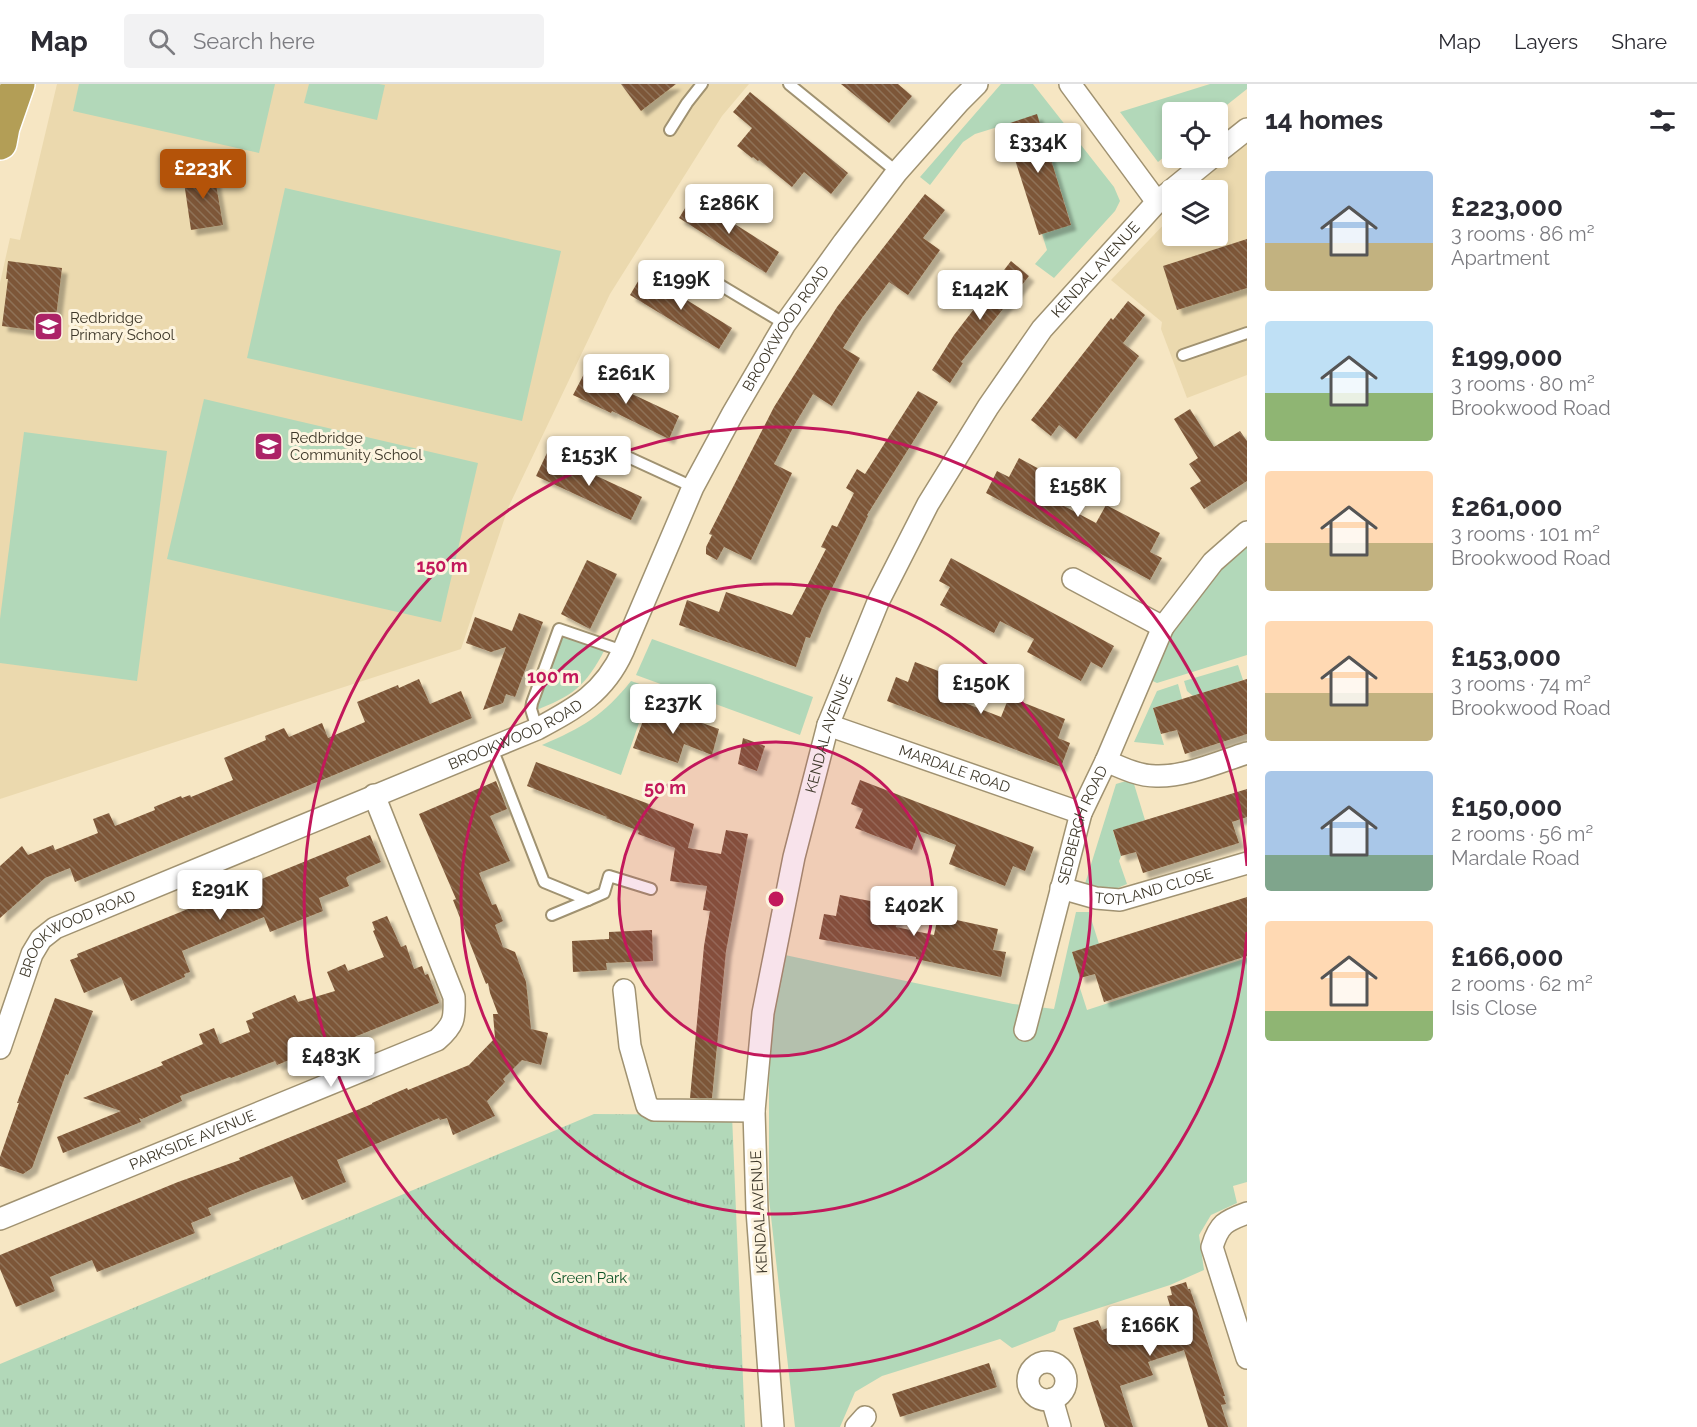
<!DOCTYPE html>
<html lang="en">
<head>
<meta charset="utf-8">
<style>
  :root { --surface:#fff; --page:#f2f2f3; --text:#2b2b33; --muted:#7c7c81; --line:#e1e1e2; --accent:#b45309 }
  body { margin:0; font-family:Raleway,sans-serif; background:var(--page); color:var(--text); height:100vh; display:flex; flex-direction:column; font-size:22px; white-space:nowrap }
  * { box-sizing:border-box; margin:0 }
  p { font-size:20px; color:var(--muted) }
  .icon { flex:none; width:33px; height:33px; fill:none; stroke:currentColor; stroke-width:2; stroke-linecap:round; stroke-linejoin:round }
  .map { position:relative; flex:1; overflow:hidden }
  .drawer { display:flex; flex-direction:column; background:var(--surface); width:450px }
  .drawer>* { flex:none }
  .fabs { position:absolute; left:1162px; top:18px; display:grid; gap:12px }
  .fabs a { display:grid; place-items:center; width:66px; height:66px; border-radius:6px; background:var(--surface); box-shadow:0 3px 9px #0003; font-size:30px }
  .price { position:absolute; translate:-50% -51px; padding:0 14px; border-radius:6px; background:#fff; color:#222; font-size:20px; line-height:39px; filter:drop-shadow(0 2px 3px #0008) }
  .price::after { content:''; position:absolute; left:50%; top:36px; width:18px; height:14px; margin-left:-9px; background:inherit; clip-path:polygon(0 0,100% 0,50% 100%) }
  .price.current { background:var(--accent); color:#fff }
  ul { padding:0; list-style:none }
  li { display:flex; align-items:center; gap:18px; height:150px; padding:0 18px }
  li span { display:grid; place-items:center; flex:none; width:168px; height:120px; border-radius:6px; color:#555 }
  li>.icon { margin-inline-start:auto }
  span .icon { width:72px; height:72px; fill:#fffc; stroke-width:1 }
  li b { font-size:26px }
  h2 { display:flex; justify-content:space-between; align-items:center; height:72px; padding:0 18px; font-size:26px }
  header { display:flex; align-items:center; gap:36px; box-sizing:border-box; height:84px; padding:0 30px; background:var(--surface); border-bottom:2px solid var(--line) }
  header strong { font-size:28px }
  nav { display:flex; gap:33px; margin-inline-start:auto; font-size:21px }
  .search { width:420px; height:54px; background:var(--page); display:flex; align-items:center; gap:15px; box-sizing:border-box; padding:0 21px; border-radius:6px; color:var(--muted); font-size:22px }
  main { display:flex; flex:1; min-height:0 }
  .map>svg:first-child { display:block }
  .built { fill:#ebd9ae }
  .grass { fill:#b2d8b9 }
  .park { fill:url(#park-tufts) }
  .building { fill:url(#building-back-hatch); filter:url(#shadow) }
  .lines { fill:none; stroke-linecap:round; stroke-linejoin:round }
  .service-casing { stroke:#a09271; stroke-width:14 }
  .minor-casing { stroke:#a09271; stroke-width:24 }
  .trunk-casing { stroke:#fff; stroke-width:36 }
  .service { stroke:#fff; stroke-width:10 }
  .minor { stroke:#fff; stroke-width:21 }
  .trunk { stroke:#b39e56; stroke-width:33 }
  .ring { fill:none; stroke:#c2185b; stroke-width:3 }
  .labels { text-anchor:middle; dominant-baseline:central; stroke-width:6; stroke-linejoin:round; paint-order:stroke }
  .street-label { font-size:15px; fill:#3e382a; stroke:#fdf4df }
  .poi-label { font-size:15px; fill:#3e382a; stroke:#fdf4df; text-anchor:start }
  .park-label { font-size:15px; fill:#0d5326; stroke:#fdf4df }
  .centre { fill:#c2185b; stroke:#fdf4df; stroke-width:3 }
  .ring-label { font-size:18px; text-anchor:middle; font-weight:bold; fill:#c2185b; stroke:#fdf4df; stroke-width:6; stroke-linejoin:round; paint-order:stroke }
</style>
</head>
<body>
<header>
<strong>Map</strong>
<div class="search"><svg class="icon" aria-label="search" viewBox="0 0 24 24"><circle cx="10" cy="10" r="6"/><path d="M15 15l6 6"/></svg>Search here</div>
<nav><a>Map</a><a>Layers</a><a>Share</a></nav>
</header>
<main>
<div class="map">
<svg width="1247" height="1343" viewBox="0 0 1247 1343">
  <defs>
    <pattern id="park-tufts" width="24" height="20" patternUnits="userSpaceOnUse" patternTransform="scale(1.5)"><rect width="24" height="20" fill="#b2d8b9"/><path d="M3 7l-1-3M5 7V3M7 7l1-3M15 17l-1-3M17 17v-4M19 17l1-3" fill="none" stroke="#9aba9f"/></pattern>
    <pattern id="building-back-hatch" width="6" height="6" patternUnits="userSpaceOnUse" patternTransform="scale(1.5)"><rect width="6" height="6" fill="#7d5737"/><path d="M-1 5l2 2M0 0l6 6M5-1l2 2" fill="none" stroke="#8f7259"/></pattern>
    <filter id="shadow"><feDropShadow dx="5.5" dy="5.5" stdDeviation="1.5" flood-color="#0004"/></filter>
  </defs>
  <rect width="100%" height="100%" fill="#f6e6c3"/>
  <g class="built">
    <polygon points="57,0 749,0 722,32 610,210 508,424 461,565 0,715 0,199 10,154 20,156"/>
    <polygon points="1247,57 1247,291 1187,314 1161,245 1162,238 1111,196 1169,135 1169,125 1173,121 1173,152 1218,152 1218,106 1190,106"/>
  </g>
  <g class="grass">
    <polygon points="79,0 275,0 259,69 73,27"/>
    <polygon points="309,0 379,0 385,1 377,36 304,19"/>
    <polygon points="1001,0 1033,0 1114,103 1120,117 1115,127 1054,194 1035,180 1047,166 1042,150 1071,140 1037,31 975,50 963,58 930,101 920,93"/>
    <polygon points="1210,0 1247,0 1247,5 1218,28 1173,28 1173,65 1158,78 1120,28"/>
    <polygon points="285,104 561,167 522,337 247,274"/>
    <polygon points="204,315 478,379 441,538 167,475"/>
    <polygon points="24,348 167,367 137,597 0,579 0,535"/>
    <polygon points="1247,458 1247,571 1157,599 1148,595 1173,542 1228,473"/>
    <path d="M561,547L605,565C586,602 572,613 533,627Z"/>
    <polygon points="652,555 813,613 800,651 636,591"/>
    <polygon points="1238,581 1243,596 1193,612 1187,607 1184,597"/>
    <path d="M631,597L651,604L621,691L542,661C582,644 604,631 631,597Z"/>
    <polygon points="1178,600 1182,615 1153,624 1164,661 1134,658 1157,607"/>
    <polygon points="1126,697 1134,700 1145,736 1113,747 1121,772 1119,777 1127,800 1106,809 1084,803 1116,700"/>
    <polygon points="1076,828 1089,828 1099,860 1072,868 1080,894 1078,898 1087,926 1247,874 1247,1098 1233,1102 1237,1119 1211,1131 1199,1151 1204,1186 1170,1201 1059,1237 1055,1247 1012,1264 1000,1255 882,1292 855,1308 840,1343 795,1343 769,1115 769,997 773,923 785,871 1013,920 1054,925"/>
  </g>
  <polygon class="park" points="594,1030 732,1031 745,1343 0,1343 0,1280"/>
  <g class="building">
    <polygon points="621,0 676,0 641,27"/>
    <polygon points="841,0 898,0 912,12 889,39"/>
    <polygon points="750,8 848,89 831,110 804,88 792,103 759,76 758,77 753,73 752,74 737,62 752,44 733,28"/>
    <polygon points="1037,30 1071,141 1039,151 1004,41"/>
    <polygon points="213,83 223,141 191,146 184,98 195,96 193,86"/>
    <polygon points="925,110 945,126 923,154 940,166 908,211 889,198 862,234 843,264 860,274 832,322 813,310 795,340 774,380 792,389 751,476 724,463 717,476 706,470 706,463 712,451 709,450 774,323 837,223"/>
    <polygon points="692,113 779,168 766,189 679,134"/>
    <polygon points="1247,155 1247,204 1177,226 1163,182"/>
    <polygon points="8,177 62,184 54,249 2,242 8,195 6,195"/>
    <polygon points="1011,177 1029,192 961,278 963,279 950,299 932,286 954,251"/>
    <polygon points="643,189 732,244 719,265 630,211"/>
    <polygon points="1128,217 1145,231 1123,259 1139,272 1076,355 1059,341 1051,352 1031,336 1111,234 1113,236"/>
    <polygon points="585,288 679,332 669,355 612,327 611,329 573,311"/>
    <polygon points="918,307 938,318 867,431 868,432 823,522 810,554 806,553 796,583 679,541 687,516 719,528 726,508 792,531 826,465 821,463 832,441 837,443 854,409 846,404 857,385 865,390"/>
    <polygon points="1190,325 1214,363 1240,347 1247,357 1247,397 1204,425 1190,404 1201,397 1189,380 1198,374 1174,335"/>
    <polygon points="547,369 642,413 631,436 536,392"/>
    <polygon points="1019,374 1072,403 1062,421 1096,439 1106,421 1160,449 1150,468 1162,474 1150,496 986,409 997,387 1009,393"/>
    <polygon points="951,474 1114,562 1102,584 1091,578 1081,597 1027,568 1034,555 1000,537 994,549 940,521 950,503 939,497"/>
    <polygon points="587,476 617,490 590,545 561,530"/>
    <polygon points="519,529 543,538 515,613 506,610 503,619 483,626 506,563 491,568 466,559 475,533 512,547"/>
    <polygon points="915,578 972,600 965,619 1001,633 1009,613 1065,635 1058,654 1070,659 1061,683 887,617 896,593 908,598"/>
    <polygon points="419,595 430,620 461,607 472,634 75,798 70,784 45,794 0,834 0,782 22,762 28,771 53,761 55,766 98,749 93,735 109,729 115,742 155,726 154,723 181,712 182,714 190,711 191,713 233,696 224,674 266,656 265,652 284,644 289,653 322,639 328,654 365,638 357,618 398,601 399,604"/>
    <polygon points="1247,595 1247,650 1185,670 1177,646 1161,650 1153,624"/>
    <polygon points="649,620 719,645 712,671 684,660 678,679 633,664"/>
    <polygon points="743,654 765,662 757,687 738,680"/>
    <polygon points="536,678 649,720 648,723 694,740 688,764 721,770 726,746 748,750 726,867 712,1014 690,1014 704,862 710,827 703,826 707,802 670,797 675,764 638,750 639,747 606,734 607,733 527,702"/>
    <polygon points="860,696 1034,763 1025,787 1013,782 1005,802 949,780 956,761 941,755 919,747 912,766 855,744 863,725 851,720"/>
    <polygon points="496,697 507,725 490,732 510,777 479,789 492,821 496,820 503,837 495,841 503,863 515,868 526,898 531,945 548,949 541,981 522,976 503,995 505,998 487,1017 495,1032 453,1051 447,1034 440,1036 439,1034 337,1076 346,1098 302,1116 292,1092 253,1106 208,1124 211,1131 191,1139 195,1149 97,1188 92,1176 50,1193 55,1207 16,1223 0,1185 0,1171 178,1098 240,1076 239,1074 283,1056 372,1020 372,1019 407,1004 408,1006 469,981 495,954 493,930 498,930 490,909 488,899 486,900 453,816 456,815 419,730"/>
    <polygon points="1247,705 1247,733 1232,738 1239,759 1143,789 1136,768 1121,772 1113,746"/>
    <polygon points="370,751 381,778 348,792 346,794 349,802 319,814 323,827 270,848 264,833 182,867 190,888 184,890 185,893 131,917 121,893 84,909 70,876 78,873 77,870"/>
    <polygon points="840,811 900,823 896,843 934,851 938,832 998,845 993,866 1006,868 1001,893 916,875 916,873 819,855 824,830 836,832"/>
    <polygon points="1247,813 1247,872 1104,918 1095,890 1080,894 1072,868"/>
    <polygon points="387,832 401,863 406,861 414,885 422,882 425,891 428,890 439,919 322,966 321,963 277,981 275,977 231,994 230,993 180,1012 182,1017 142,1035 139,1034 141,1038 63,1069 57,1053 121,1027 83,1014 163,981 161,978 203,960 199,950 214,944 220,960 250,948 246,937 254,934 252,929 295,911 298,918 335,907 327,888 345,880 348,887 384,873 373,847 375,846 372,838"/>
    <polygon points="652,846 653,877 606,879 607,886 573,888 572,857 609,855 609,848"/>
    <polygon points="55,914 93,927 68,991 66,990 32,1084 23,1090 0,1082 0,1073 19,1019 17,1019"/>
    <polygon points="1186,1198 1188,1205 1190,1205 1225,1312 1223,1312 1226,1320 1221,1321 1228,1343 1208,1343 1184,1266 1148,1278 1153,1291 1120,1302 1133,1343 1105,1343 1073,1244 1098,1236 1102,1246 1170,1222 1167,1212 1172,1211 1170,1203"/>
    <polygon points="989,1279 997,1303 900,1333 892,1310"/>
  </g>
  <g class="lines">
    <defs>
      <g id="service">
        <polyline points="789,0 897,88"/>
        <polyline points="670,46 687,19 702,0"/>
        <polyline points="705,192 785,240"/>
        <polyline points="1183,271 1247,249"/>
        <polyline points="606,363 693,403"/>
        <polyline points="537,645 531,625 532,619 559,545 623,567"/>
        <polyline points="492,664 544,798 588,816 604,809 609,792 651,805"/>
        <polyline points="552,831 588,816"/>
      </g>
      <g id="minor">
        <polyline points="1070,0 1157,118"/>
        <polyline points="1218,68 1247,45"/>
        <polyline points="1073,495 1163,543"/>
        <path id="s1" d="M828,641L1081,729"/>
        <path d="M1106,677C1122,684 1139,692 1156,692C1185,693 1219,678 1247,669"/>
        <path id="s2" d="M1061,804L1096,814L1120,816L1247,779"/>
        <polyline points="624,906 630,962 647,1022 654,1026 754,1027"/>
        <path id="s3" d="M1025,946L1081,729L1106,677L1163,543L1213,478L1247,448"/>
        <path id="s4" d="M0,964L32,870L41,855L55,844L537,645C576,624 604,609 623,567L693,403L733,329L785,240L844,158L897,88L959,18L977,0"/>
        <path d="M1247,1129C1225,1137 1219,1140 1212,1163L1247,1274"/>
        <path id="s5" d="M0,1135L437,956C454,941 455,935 454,913L374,711"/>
        <circle cx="1047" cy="1297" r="19"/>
        <polyline points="1052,1315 1060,1343"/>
        <path id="s6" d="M773,1343L757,1126L754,1027L763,929L794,773L828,641L878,518L928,420L988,323L1042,245L1070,214L1157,118L1211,74"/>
        <polyline points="856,1343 865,1333"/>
      </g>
      <polyline id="trunk" points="0,59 3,43 18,0"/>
    </defs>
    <use href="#service" class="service-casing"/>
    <use href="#minor" class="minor-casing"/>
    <use href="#trunk" class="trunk-casing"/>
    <use href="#service" class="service"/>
    <use href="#minor" class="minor"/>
    <use href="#trunk" class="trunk"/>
  </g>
  <circle cx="776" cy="815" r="157" fill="#c2185b" fill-opacity=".12"/>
  <g class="ring">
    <circle cx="776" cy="815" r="157"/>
    <circle cx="776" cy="815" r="315"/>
    <path d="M1247 848A472 472 0 1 1 1247 782"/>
  </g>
  <defs>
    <symbol id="school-square" viewBox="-11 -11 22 22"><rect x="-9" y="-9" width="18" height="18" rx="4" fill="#ac2367" stroke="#fdf4df"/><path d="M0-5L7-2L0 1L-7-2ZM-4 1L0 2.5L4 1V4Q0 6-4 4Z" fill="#fff"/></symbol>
  </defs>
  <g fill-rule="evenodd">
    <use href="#school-square" x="32" y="226" width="33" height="33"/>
    <use href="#school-square" x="252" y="346" width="33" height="33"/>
  </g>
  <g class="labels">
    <g class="street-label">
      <text stroke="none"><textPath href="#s6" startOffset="1242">KENDAL AVENUE</textPath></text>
      <text stroke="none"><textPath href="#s4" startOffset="1137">BROOKWOOD ROAD</textPath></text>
      <text stroke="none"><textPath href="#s4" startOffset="634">BROOKWOOD ROAD</textPath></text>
      <text stroke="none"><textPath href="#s6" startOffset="702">KENDAL AVENUE</textPath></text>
      <text stroke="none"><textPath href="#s1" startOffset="134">MARDALE ROAD</textPath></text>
      <text stroke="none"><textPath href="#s3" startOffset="213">SEDBERGH ROAD</textPath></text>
      <text stroke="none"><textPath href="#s2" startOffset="96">TOTLAND CLOSE</textPath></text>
      <text stroke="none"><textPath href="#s4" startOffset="148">BROOKWOOD ROAD</textPath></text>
      <text stroke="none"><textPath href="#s5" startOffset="208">PARKSIDE AVENUE</textPath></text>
      <text transform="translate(759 1128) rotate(-93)">KENDAL AVENUE</text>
    </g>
    <g class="poi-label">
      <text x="70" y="234">Redbridge<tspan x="70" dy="17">Primary School</tspan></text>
      <text x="290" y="354">Redbridge<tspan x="290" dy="17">Community School</tspan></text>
    </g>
    <g class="park-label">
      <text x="589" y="1194">Green Park</text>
    </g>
  </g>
  <circle cx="776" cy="815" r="9" class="centre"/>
  <g class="ring-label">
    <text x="442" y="488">150 m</text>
    <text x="553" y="599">100 m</text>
    <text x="665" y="710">50 m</text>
  </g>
</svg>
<div class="fabs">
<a><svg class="icon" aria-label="locate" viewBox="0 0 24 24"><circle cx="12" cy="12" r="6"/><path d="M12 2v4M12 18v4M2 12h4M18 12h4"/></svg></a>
<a><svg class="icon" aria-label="layers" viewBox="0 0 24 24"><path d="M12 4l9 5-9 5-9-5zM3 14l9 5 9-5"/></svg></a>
</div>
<b class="price" style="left:1038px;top:90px">£334K</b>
<b class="price current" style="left:203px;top:116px">£223K</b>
<b class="price" style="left:729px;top:151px">£286K</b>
<b class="price" style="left:681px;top:227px">£199K</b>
<b class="price" style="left:980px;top:237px">£142K</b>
<b class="price" style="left:626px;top:321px">£261K</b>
<b class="price" style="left:589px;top:403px">£153K</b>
<b class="price" style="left:1078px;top:434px">£158K</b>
<b class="price" style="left:981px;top:631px">£150K</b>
<b class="price" style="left:673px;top:651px">£237K</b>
<b class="price" style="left:220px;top:837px">£291K</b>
<b class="price" style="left:914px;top:853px">£402K</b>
<b class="price" style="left:331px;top:1004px">£483K</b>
<b class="price" style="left:1150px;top:1273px">£166K</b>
</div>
<section class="drawer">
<h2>14 homes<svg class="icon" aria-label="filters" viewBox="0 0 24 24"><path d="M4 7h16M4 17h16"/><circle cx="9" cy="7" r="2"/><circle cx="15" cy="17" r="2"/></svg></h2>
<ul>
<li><span style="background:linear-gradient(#a9c7e8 60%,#c2b280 0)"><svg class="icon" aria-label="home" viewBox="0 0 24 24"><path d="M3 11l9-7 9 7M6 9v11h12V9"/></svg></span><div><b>£223,000</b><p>3 rooms · 86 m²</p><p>Apartment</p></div></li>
<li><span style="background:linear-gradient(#bfe0f5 60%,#8fb573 0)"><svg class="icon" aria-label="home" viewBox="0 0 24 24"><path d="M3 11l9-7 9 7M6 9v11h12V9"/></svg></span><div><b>£199,000</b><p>3 rooms · 80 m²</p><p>Brookwood Road</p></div></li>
<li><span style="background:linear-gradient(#ffd9b3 60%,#c2b280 0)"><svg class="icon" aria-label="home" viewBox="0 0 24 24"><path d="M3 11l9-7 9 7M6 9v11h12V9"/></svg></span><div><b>£261,000</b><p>3 rooms · 101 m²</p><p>Brookwood Road</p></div></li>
<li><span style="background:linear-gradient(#ffd9b3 60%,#c2b280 0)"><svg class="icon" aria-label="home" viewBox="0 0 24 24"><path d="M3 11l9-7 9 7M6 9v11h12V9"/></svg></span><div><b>£153,000</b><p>3 rooms · 74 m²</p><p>Brookwood Road</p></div></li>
<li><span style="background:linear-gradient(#a9c7e8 70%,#7fa58c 0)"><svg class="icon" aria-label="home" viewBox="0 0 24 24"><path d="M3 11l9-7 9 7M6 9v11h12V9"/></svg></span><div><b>£150,000</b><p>2 rooms · 56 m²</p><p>Mardale Road</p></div></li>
<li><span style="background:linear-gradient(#ffd9b3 75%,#8fb573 0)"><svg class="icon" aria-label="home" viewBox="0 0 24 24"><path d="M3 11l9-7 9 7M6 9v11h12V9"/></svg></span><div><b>£166,000</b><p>2 rooms · 62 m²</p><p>Isis Close</p></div></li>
</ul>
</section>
</main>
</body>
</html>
